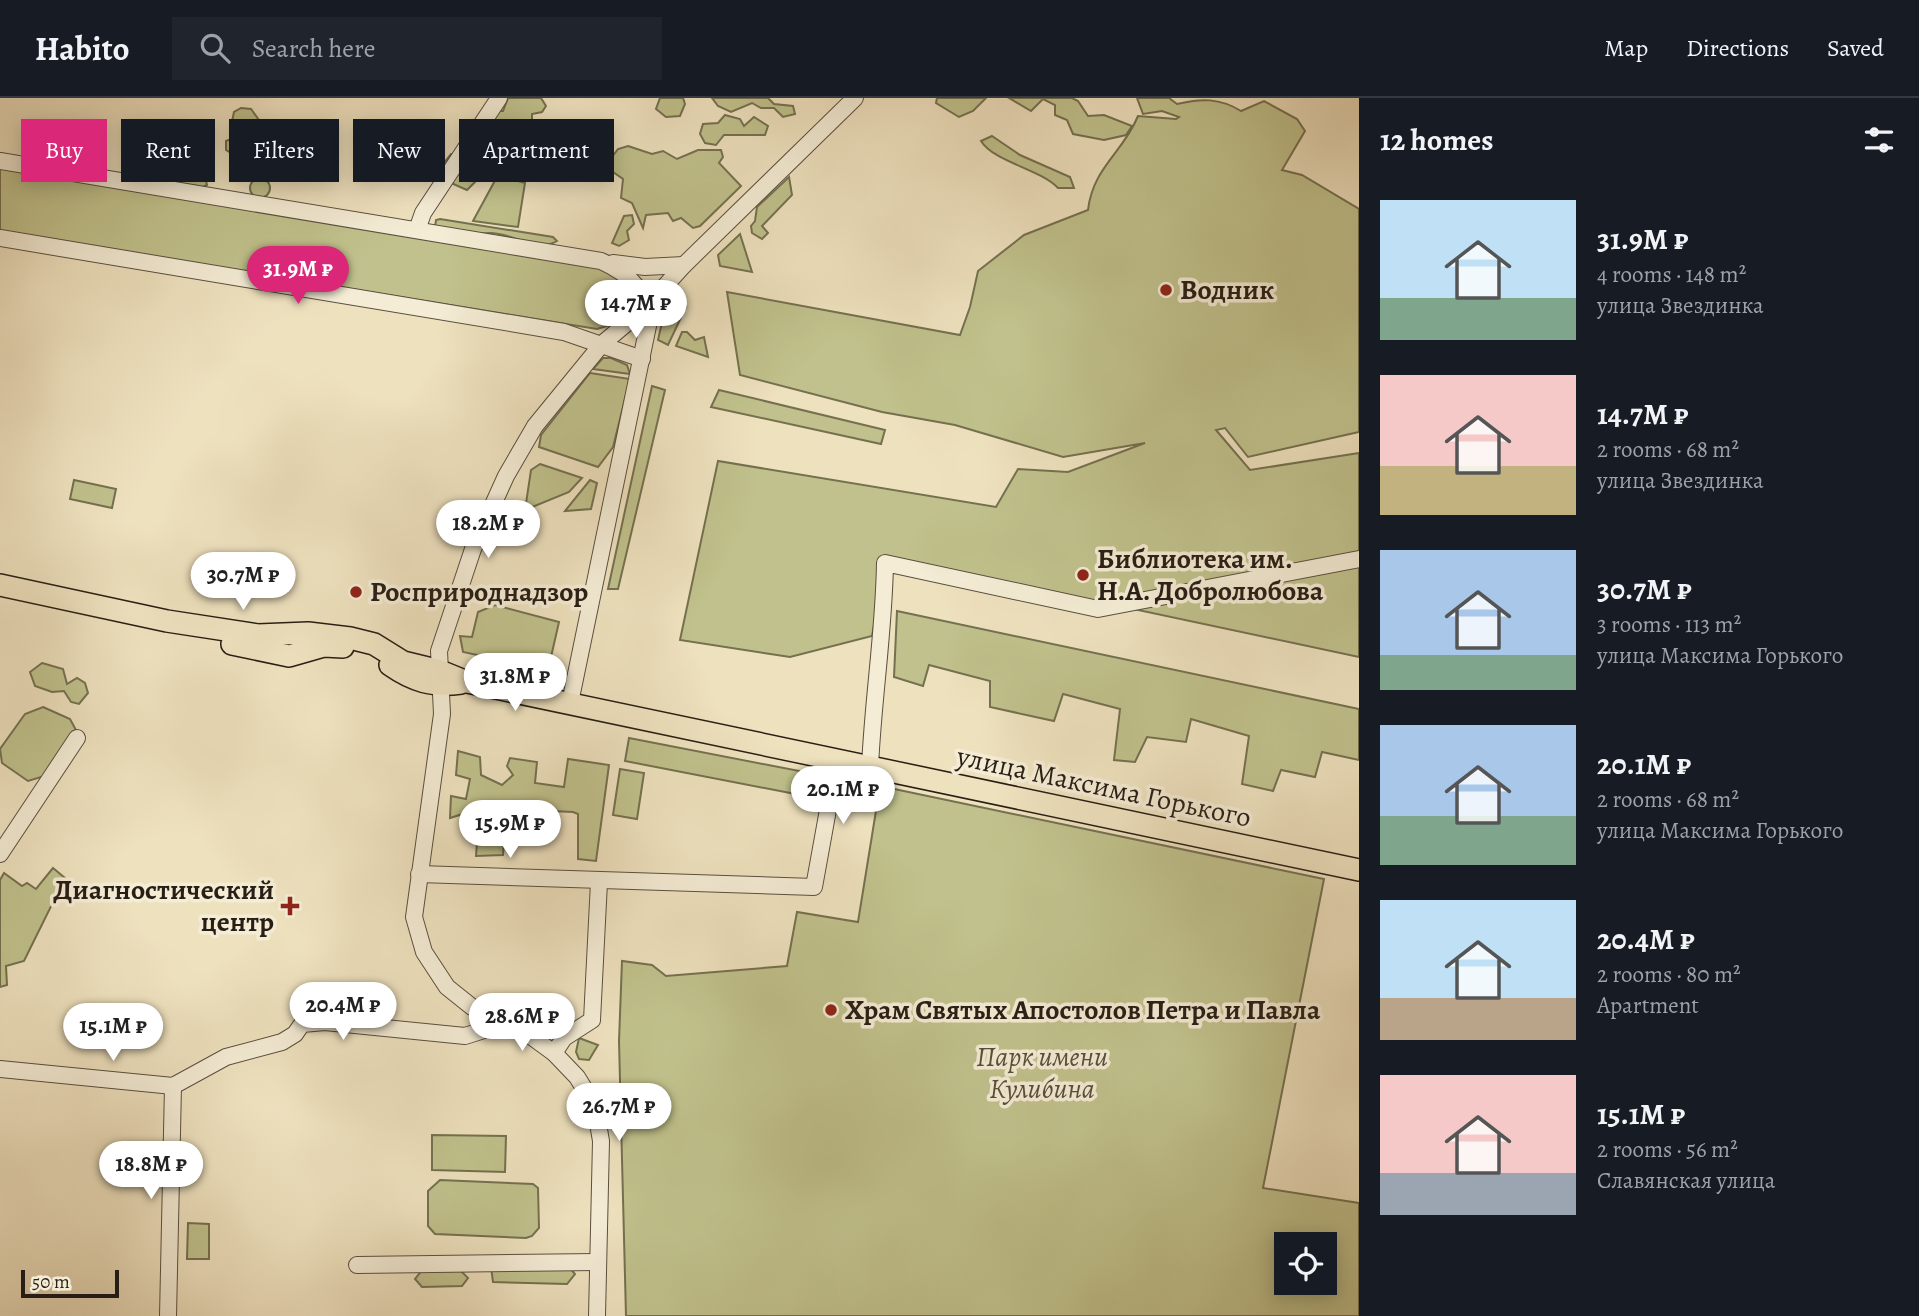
<!DOCTYPE html>
<html lang="en">
<head>
<meta charset="utf-8">
<style>
  :root { --surface:#171b24; --page:#20242c; --text:#f1f3f6; --muted:#9ea1a6; --line:#363941; --accent:#db2777 }
  body { margin:0; font-family:Alegreya,serif; background:var(--page); color:var(--text); height:100vh; display:flex; flex-direction:column; font-size:26px; white-space:nowrap }
  * { box-sizing:border-box; margin:0 }
  p { font-size:23px; color:var(--muted) }
  .icon { flex:none; width:38px; height:38px; fill:none; stroke:currentColor; stroke-width:2; stroke-linecap:round; stroke-linejoin:round }
  .map { position:relative; flex:1; overflow:hidden }
  .side { display:flex; flex-direction:column; background:var(--surface); width:560px }
  .side>* { flex:none }
  .guide { position:absolute; left:21px; top:21px; width:665px; height:63px; display:flex; gap:14px }
  .buttons { position:absolute; left:1274px; top:1134px; display:grid; gap:14px }
  .buttons a { display:grid; place-items:center; width:63px; height:63px; border-radius:0px; background:var(--surface); box-shadow:0 4px 18px #0003; font-size:35px }
  .scale { position:absolute; left:21px; bottom:18px; width:98px; box-sizing:border-box; padding-left:7px; border:4px solid #281e15; border-top:0; font-size:19px; line-height:24px; white-space:nowrap; color:#281e15; -webkit-text-stroke:5px #f4ecd5; paint-order:stroke }
  .price { position:absolute; translate:-50% -60px; padding:0 16px; border-radius:24px; background:#fff; color:#222; font-size:23px; line-height:46px; filter:drop-shadow(0 2px 4px #0008) }
  .price::after { content:''; position:absolute; left:50%; top:42px; width:21px; height:16px; margin-left:-10px; background:inherit; clip-path:polygon(0 0,100% 0,50% 100%) }
  .price.active { background:var(--accent); color:#fff }
  ul { padding:0; list-style:none }
  li { display:flex; align-items:center; gap:21px; height:175px; padding:0 21px }
  li span { display:grid; place-items:center; flex:none; width:196px; height:140px; border-radius:0px; color:#555 }
  li>.icon { margin-inline-start:auto }
  span .icon { width:84px; height:84px; fill:#fffc; stroke-width:1 }
  li b { font-size:30px }
  h2 { display:flex; justify-content:space-between; align-items:center; height:84px; padding:0 21px; font-size:30px }
  .tag { padding:0 24px; border-radius:0px; background:var(--surface); box-shadow:0 4px 18px #0003; font-size:24px; line-height:63px }
  .tag.active { background:var(--accent); color:#fff }
  header { display:flex; align-items:center; gap:42px; box-sizing:border-box; height:98px; padding:0 35px; background:var(--surface); border-bottom:2px solid var(--line) }
  header strong { font-size:33px }
  nav { display:flex; gap:38px; margin-inline-start:auto; font-size:24px }
  .search { width:490px; height:63px; background:var(--page); display:flex; align-items:center; gap:18px; box-sizing:border-box; padding:0 24px; border-radius:0px; color:var(--muted); font-size:26px }
  main { display:flex; flex:1; min-height:0 }
  .map>svg:first-child { display:block }
  .green { fill:#c0c18c; stroke:#747050; stroke-width:2; fill-rule:evenodd }
  .lines { fill:none; stroke-linecap:round; stroke-linejoin:round }
  .minor-casing { stroke:#5a4f3f; stroke-width:18 }
  .major-casing { stroke:#281e15; stroke-width:24 }
  .minor { stroke:#f4ecd5; stroke-width:16 }
  .major { stroke:#eee1be; stroke-width:21 }
  .poi-dot { fill:#8f2418; stroke:#f4ecd5; stroke-width:2.5 }
  .labels { text-anchor:middle; dominant-baseline:central; stroke-width:7; stroke-linejoin:round; paint-order:stroke }
  .poi-label { font-size:28px; font-weight:bold; fill:#281e15; stroke:#f4ecd5; text-anchor:start }
  .street-label { font-size:28px; fill:#281e15; stroke:#f4ecd5 }
  .park-label { font-size:28px; font-style:italic; fill:#564f39; stroke:#f4ecd5 }
</style>
</head>
<body>
<header>
<strong>Habito</strong>
<div class="search"><svg class="icon" aria-label="search" viewBox="0 0 24 24"><circle cx="10" cy="10" r="6"/><path d="M15 15l6 6"/></svg>Search here</div>
<nav><a>Map</a><a>Directions</a><a>Saved</a></nav>
</header>
<main>
<div class="map">
<svg width="1359" height="1218" viewBox="0 0 1359 1218">
  <rect width="100%" height="100%" fill="#eee1be"/>
  <filter id="stains"><feTurbulence type="fractalNoise" baseFrequency=".00286" numOctaves="4"/><feColorMatrix values="0 0 0 0 .2 0 0 0 0 .09 0 0 0 0 .02 0 0 0 .5 -.17"/></filter>
  <radialGradient id="worn" r=".72"><stop offset=".6" stop-color="#630" stop-opacity="0"/><stop offset="1" stop-color="#630" stop-opacity=".3"/></radialGradient>
  <g class="green">
    <polygon points="508,0 541,0 546,8 542,14 532,16 532,29 523,38 506,31 487,36 480,27 487,13 503,13"/>
    <polygon points="660,0 683,0 685,6 680,18 666,19 656,11"/>
    <polygon points="712,0 768,0 774,6 793,8 795,16 783,19 774,10 761,10 752,5 731,14 718,8"/>
    <polygon points="937,0 986,0 973,13 959,19 936,5"/>
    <polygon points="1009,0 1072,0 1078,3 1088,18 1104,17 1132,28 1126,37 1104,42 1073,36 1067,22 1055,17 1055,7 1043,1 1031,13"/>
    <path d="M1137,0H1169L1177,6C1201,0 1220,0 1241,13L1264,3L1297,21L1305,33L1282,72L1302,77L1359,111V334L1248,359L1225,330L1216,332L1250,372L1359,355V559L899,461L886,465L872,538L790,559L680,542L718,363L996,409L1018,371L1068,374L1145,345L1063,359L955,327L882,314L740,277L727,194L960,237L970,209L978,173L1024,137L1088,112C1093,69 1123,55 1138,18L1176,21L1179,19L1162,13L1143,16Z"/>
    <polygon points="241,10 251,11 259,22 257,35 247,40 249,47 263,55 260,66 251,66 249,57 239,60 226,52 226,43 234,40 230,33 234,14"/>
    <polygon points="725,17 740,21 744,28 754,19 768,28 765,37 724,37 716,47 705,45 700,36 703,26 718,25"/>
    <path d="M992,38L1020,57L1070,79L1074,90H1058C1040,71 994,64 981,43Z"/>
    <polygon points="67,39 73,58 88,61 91,69 85,71 52,68 50,63"/>
    <polygon points="628,48 652,56 663,53 677,61 698,52 721,52 723,59 719,65 741,88 700,128 693,130 681,120 673,123 668,115 646,117 643,130 632,105 621,100 623,81 613,74 612,59 618,51"/>
    <polygon points="548,54 560,59 559,64 527,65 524,71 521,70 527,58 541,59"/>
    <polygon points="451,56 476,62 475,84 467,92 451,85 444,65"/>
    <polygon points="0,69 614,172 627,186 620,218 614,226 597,231 0,134"/>
    <polygon points="188,69 204,75 207,87 198,91 175,84 171,70"/>
    <polygon points="498,77 525,85 518,129 473,123"/>
    <polygon points="789,79 792,97 762,128 768,135 762,141 752,135 751,128 755,123 757,109"/>
    <circle cx="260" cy="90" r="10"/>
    <polygon points="632,117 634,126 627,133 629,142 619,148 612,145 624,118"/>
    <path d="M440,121L553,139L557,143C537,155 511,134 489,135C471,136 453,133 435,129L436,122Z"/>
    <polygon points="740,136 752,174 720,168 718,157"/>
    <polygon points="672,202 686,209 668,247 658,242 666,207"/>
    <polygon points="682,234 687,234 695,242 704,239 708,259 676,248"/>
    <polygon points="603,260 611,260 627,267 630,276 593,271"/>
    <polygon points="590,275 630,281 613,349 598,369 539,349 541,337"/>
    <polygon points="652,288 665,292 618,491 608,491"/>
    <polygon points="719,292 885,332 881,346 711,309"/>
    <polygon points="540,366 582,380 569,394 525,412 531,372"/>
    <polygon points="74,382 116,391 112,410 70,401"/>
    <polygon points="590,382 597,385 591,411 565,413"/>
    <polygon points="495,507 559,524 548,572 463,554 460,538 472,539 478,514"/>
    <polygon points="897,513 1359,611 1359,662 1322,654 1315,679 1281,672 1273,693 1242,686 1249,638 1191,621 1186,644 1147,639 1135,664 1114,662 1120,611 1063,596 1054,623 990,609 990,583 929,567 923,588 894,579"/>
    <polygon points="42,565 63,571 67,586 77,580 85,585 88,595 79,606 71,604 64,593 52,594 35,588 30,574"/>
    <polygon points="43,609 70,621 77,634 48,677 28,683 2,665 0,651 25,616"/>
    <polygon points="629,640 820,677 816,700 625,663"/>
    <polygon points="458,653 480,659 481,677 502,687 513,677 507,668 510,660 537,664 535,685 564,689 568,661 609,667 596,763 578,761 578,716 573,714 506,711 503,757 476,758 478,731 487,721 478,711 450,720 451,698 466,701 470,681 456,677"/>
    <polygon points="620,671 644,675 637,721 613,717"/>
    <path d="M880,688L1324,781L1263,1090L1359,1105V1218H626L619,943L622,863L652,867L666,878L787,868L797,814L858,824ZM1286,1146H1325V1185H1286Z"/>
    <polygon points="53,770 65,780 24,863 6,868 7,887 0,889 0,782 4,775 22,788 27,785 36,791"/>
    <polygon points="579,940 598,947 589,962 579,961 576,954"/>
    <polygon points="432,1037 506,1038 505,1074 432,1072"/>
    <polygon points="440,1082 533,1086 538,1090 539,1130 532,1138 526,1140 435,1136 428,1128 428,1093"/>
    <polygon points="188,1125 209,1126 209,1161 187,1161"/>
    <polygon points="567,1167 575,1176 567,1186 493,1184 491,1169"/>
    <polygon points="458,1170 468,1180 462,1188 422,1189 415,1181 423,1171"/>
  </g>
  <g class="lines">
    <defs>
      <g id="minor">
        <path d="M0,63L601,163C630,176 649,194 648,228L570,605"/>
        <polyline points="417,132 423,115 499,0"/>
        <polyline points="0,140 564,234 642,261"/>
        <polyline points="613,165 645,169 684,167"/>
        <path d="M870,669C873,600 884,534 885,465L1098,511L1359,461"/>
        <polyline points="0,756 77,640"/>
        <polyline points="419,776 814,789 837,662"/>
        <polyline points="554,955 564,940 592,922 599,784"/>
        <polyline points="0,971 173,988 226,959 282,944 295,936 302,926 325,924 465,938 506,925"/>
        <polyline points="357,1167 598,1164"/>
        <polyline points="168,1218 173,988"/>
        <polyline points="597,1218 601,1043 595,1008 577,979 554,955 517,928 472,909 447,889 424,854 414,819 442,616 439,553 473,451 506,378 535,328 602,246 646,209 684,167 855,0"/>
      </g>
      <g id="major">
        <polyline points="0,487 167,523 258,537 308,535 350,540 374,546 403,564 440,573 467,584 1359,772"/>
        <polyline points="232,546 289,558 324,548 343,549"/>
        <path d="M390,567C413,583 432,589 461,585"/>
      </g>
    </defs>
    <use href="#minor" class="minor-casing"/>
    <use href="#major" class="major-casing"/>
    <use href="#minor" class="minor"/>
    <use href="#major" class="major"/>
  </g>
  <g class="poi-dot">
    <circle cx="1166" cy="192" r="7"/>
    <circle cx="1083" cy="477" r="7"/>
    <circle cx="356" cy="494" r="7"/>
    <path d="M286.5 797.5h7v7h7v7h-7v7h-7v-7h-7v-7h7z"/>
    <circle cx="831" cy="912" r="7"/>
  </g>
  <g class="labels">
    <g class="poi-label">
      <text x="1180" y="192">Водник</text>
      <text x="1097" y="461">Библиотека им.<tspan x="1097" dy="32">Н.А. Добролюбова</tspan></text>
      <text x="370" y="494">Росприроднадзор</text>
      <text x="274" y="792" text-anchor="end">Диагностический<tspan x="274" dy="32">центр</tspan></text>
      <text x="845" y="912">Храм Святых Апостолов Петра и Павла</text>
    </g>
    <g class="street-label">
      <text transform="translate(1104 689) rotate(12)">улица Максима Горького</text>
    </g>
    <g class="park-label">
      <text x="1042" y="959">Парк имени<tspan x="1042" dy="32">Кулибина</tspan></text>
    </g>
  </g>
  <rect width="100%" height="100%" filter="url(#stains)"/>
  <rect width="100%" height="100%" fill="url(#worn)"/>
</svg>
<div class="buttons">
<a><svg class="icon" aria-label="locate" viewBox="0 0 24 24"><circle cx="12" cy="12" r="6"/><path d="M12 2v4M12 18v4M2 12h4M18 12h4"/></svg></a>
</div>
<div class="scale">50 m</div>
<b class="price active" style="left:298px;top:208px">31.9M ₽</b>
<b class="price" style="left:636px;top:242px">14.7M ₽</b>
<b class="price" style="left:488px;top:462px">18.2M ₽</b>
<b class="price" style="left:243px;top:514px">30.7M ₽</b>
<b class="price" style="left:515px;top:615px">31.8M ₽</b>
<b class="price" style="left:843px;top:728px">20.1M ₽</b>
<b class="price" style="left:510px;top:762px">15.9M ₽</b>
<b class="price" style="left:343px;top:944px">20.4M ₽</b>
<b class="price" style="left:522px;top:955px">28.6M ₽</b>
<b class="price" style="left:113px;top:965px">15.1M ₽</b>
<b class="price" style="left:619px;top:1045px">26.7M ₽</b>
<b class="price" style="left:151px;top:1103px">18.8M ₽</b>
<div class="guide">
<a class="tag active">Buy</a>
<a class="tag">Rent</a>
<a class="tag">Filters</a>
<a class="tag">New</a>
<a class="tag">Apartment</a>
</div>
</div>
<section class="side">
<h2>12 homes<svg class="icon" aria-label="filters" viewBox="0 0 24 24"><path d="M4 7h16M4 17h16"/><circle cx="9" cy="7" r="2"/><circle cx="15" cy="17" r="2"/></svg></h2>
<ul>
<li><span style="background:linear-gradient(#bfe0f5 70%,#7fa58c 0)"><svg class="icon" aria-label="home" viewBox="0 0 24 24"><path d="M3 11l9-7 9 7M6 9v11h12V9"/></svg></span><div><b>31.9M ₽</b><p>4 rooms · 148 m²</p><p>улица Звездинка</p></div></li>
<li><span style="background:linear-gradient(#f6c9c9 65%,#c2b280 0)"><svg class="icon" aria-label="home" viewBox="0 0 24 24"><path d="M3 11l9-7 9 7M6 9v11h12V9"/></svg></span><div><b>14.7M ₽</b><p>2 rooms · 68 m²</p><p>улица Звездинка</p></div></li>
<li><span style="background:linear-gradient(#a9c7e8 75%,#7fa58c 0)"><svg class="icon" aria-label="home" viewBox="0 0 24 24"><path d="M3 11l9-7 9 7M6 9v11h12V9"/></svg></span><div><b>30.7M ₽</b><p>3 rooms · 113 m²</p><p>улица Максима Горького</p></div></li>
<li><span style="background:linear-gradient(#a9c7e8 65%,#7fa58c 0)"><svg class="icon" aria-label="home" viewBox="0 0 24 24"><path d="M3 11l9-7 9 7M6 9v11h12V9"/></svg></span><div><b>20.1M ₽</b><p>2 rooms · 68 m²</p><p>улица Максима Горького</p></div></li>
<li><span style="background:linear-gradient(#bfe0f5 70%,#b9a48a 0)"><svg class="icon" aria-label="home" viewBox="0 0 24 24"><path d="M3 11l9-7 9 7M6 9v11h12V9"/></svg></span><div><b>20.4M ₽</b><p>2 rooms · 80 m²</p><p>Apartment</p></div></li>
<li><span style="background:linear-gradient(#f6c9c9 70%,#9aa5b1 0)"><svg class="icon" aria-label="home" viewBox="0 0 24 24"><path d="M3 11l9-7 9 7M6 9v11h12V9"/></svg></span><div><b>15.1M ₽</b><p>2 rooms · 56 m²</p><p>Славянская улица</p></div></li>
</ul>
</section>
</main>
</body>
</html>
